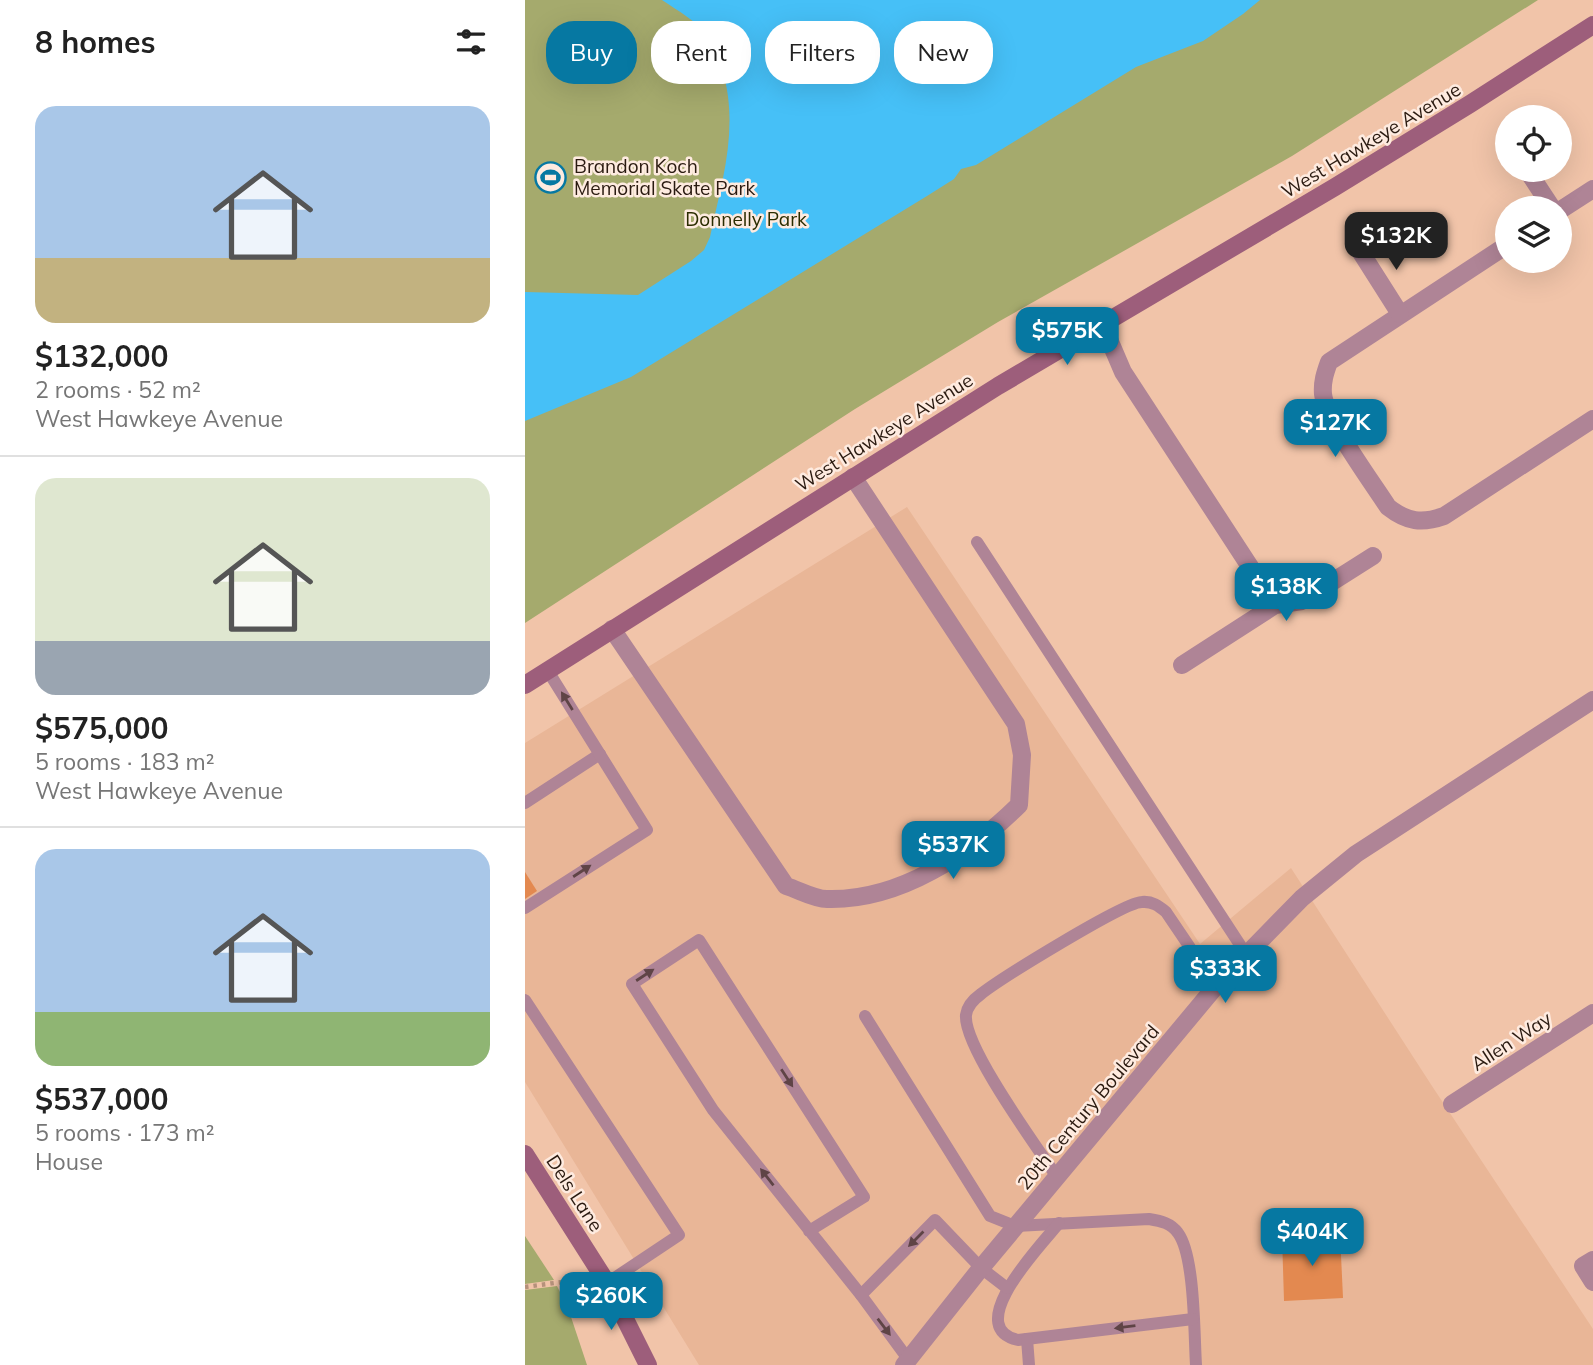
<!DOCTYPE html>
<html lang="en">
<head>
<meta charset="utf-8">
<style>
  :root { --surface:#fff; --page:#f2f2f2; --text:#222; --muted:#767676; --line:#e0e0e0; --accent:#0678a2 }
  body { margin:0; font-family:Mulish,sans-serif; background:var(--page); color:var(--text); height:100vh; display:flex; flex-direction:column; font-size:26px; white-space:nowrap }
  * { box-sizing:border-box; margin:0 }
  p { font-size:23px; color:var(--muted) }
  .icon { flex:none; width:38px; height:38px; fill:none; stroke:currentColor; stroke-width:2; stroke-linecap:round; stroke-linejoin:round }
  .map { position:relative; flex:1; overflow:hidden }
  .side { display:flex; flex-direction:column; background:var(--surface); width:525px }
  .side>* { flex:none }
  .hud { position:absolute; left:21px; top:21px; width:665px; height:63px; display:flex; gap:14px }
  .tools { position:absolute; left:970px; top:105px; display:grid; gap:14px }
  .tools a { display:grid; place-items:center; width:77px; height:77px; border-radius:50%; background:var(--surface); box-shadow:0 7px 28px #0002; font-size:35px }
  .price { position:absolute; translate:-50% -60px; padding:0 16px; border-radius:14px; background:var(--accent); color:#fff; font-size:23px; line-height:46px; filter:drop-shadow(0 2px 4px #0008) }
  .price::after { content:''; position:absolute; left:50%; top:42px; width:21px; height:16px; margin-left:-10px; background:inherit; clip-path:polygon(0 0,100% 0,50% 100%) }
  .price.active { background:#222; color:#fff }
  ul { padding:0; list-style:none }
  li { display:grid; align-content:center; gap:14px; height:371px; padding:0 35px }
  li+li { border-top:2px solid var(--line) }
  li span { display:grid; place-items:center; height:217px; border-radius:21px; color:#555 }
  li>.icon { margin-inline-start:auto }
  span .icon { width:126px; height:126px; fill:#fffc; stroke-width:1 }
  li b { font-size:30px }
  h2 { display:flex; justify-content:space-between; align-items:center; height:84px; padding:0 35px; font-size:30px }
  .chip { padding:0 24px; border-radius:28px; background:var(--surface); box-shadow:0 7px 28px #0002; font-size:24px; line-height:63px }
  .chip.active { background:var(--accent); color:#fff }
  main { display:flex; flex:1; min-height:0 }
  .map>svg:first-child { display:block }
  .built { fill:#e9b697 }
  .green { fill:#a5aa6d }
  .water { fill:#46c0f7 }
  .building { fill:#e38950 }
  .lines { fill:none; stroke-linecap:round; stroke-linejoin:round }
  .path { stroke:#b5917b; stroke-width:4.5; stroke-dasharray:3.5 5; stroke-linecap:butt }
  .lane { stroke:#af8496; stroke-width:12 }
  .street { stroke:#af8496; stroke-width:18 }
  .secondary { stroke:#9d5e7b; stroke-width:18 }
  .oneway { fill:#5f4446 }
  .labels { text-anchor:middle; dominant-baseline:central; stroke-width:5; stroke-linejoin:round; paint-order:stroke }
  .street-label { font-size:19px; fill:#2a1a10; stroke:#feebe0 }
  .poi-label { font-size:19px; fill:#2a1a10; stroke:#feebe0; text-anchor:start }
  .park-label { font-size:19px; fill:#2b2d00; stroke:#feebe0 }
</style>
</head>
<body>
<main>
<section class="side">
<h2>8 homes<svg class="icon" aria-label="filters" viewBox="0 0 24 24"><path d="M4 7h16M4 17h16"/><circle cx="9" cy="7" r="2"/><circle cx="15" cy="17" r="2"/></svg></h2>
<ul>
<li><span style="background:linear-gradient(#a9c7e8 70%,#c2b280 0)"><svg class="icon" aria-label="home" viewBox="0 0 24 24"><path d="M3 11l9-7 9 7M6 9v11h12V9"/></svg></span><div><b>$132,000</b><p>2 rooms · 52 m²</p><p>West Hawkeye Avenue</p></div></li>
<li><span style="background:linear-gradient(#dfe7d0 75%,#9aa5b1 0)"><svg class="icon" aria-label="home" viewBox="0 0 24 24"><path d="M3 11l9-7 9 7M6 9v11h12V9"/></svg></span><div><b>$575,000</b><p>5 rooms · 183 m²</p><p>West Hawkeye Avenue</p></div></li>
<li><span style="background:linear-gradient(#a9c7e8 75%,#8fb573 0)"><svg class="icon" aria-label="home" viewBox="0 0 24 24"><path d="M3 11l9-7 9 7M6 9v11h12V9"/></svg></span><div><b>$537,000</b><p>5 rooms · 173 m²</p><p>House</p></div></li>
</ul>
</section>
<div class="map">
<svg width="1068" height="1365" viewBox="0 0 1068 1365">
  <rect width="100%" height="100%" fill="#f1c4a9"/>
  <polygon class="built" points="382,507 675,944 766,868 907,1086 1068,1329 1068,1365 174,1365 0,1082 0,743"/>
  <g class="green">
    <polygon points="0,0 1013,0 767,156 473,322 330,409 0,623"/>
    <polygon points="0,1236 29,1280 0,1284"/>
    <polygon points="32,1286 43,1308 62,1365 0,1365 0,1290"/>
  </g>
  <path class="water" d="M137,0H735L718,14L678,41L611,67L451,165L436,169L429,179L402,196L106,377L0,421V292L113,295L166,261L179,250L185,237C197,181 214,129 198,72C195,59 192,48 184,37C172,21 153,11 137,0Z"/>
  <g class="building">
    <polygon points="0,872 12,891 0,899"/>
    <polygon points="815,1234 818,1298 759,1301 757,1237"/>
  </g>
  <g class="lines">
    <polyline class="path" points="0,1287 37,1282"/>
    <g class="lane">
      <polyline points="452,542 721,954"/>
      <polyline points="0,803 75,754"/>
      <polyline points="0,908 122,830 23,671"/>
      <polyline points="0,1000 154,1235 82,1283"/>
      <path d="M340,1016L465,1216L490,1226L624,1219C636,1221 646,1223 653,1233C670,1256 669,1334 671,1365"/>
      <path d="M532,1177C512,1147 438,1046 441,1015C442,1007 449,999 456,994C475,979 599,902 617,902C627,901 634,906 641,912L691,986"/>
      <path d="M534,1223C517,1244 436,1327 493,1340L668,1319"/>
      <polyline points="284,1231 339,1197 174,940 107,984 188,1110 336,1295 383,1359"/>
      <polyline points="336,1295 410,1220 456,1268 482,1288"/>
      <polyline points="502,1339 504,1365"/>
    </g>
    <g class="street">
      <polyline points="1002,170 1027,208"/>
      <polyline points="1034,211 1068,189"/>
      <path d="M982,245L804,362C800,373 797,382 798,394C801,420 847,482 863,507C882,522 897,524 919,516L1068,419"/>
      <polyline points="835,251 875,314"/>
      <polyline points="577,323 598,372 750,605"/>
      <path d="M87,629L261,886C274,890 289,899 302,899C375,901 444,854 494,805L497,755L491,724L328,477"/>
      <polyline points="657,665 750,605 777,601 848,556"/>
      <polyline points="927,1104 1068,1013"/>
      <polyline points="1068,1260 1058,1266 1068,1282"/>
      <polyline points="379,1365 456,1268 691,986 777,898 831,854 1068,700"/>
    </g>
    <g class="secondary">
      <polyline points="0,685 473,386 810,187 945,104 1068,25"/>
      <polyline points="0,1154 82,1283 123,1365"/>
    </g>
  </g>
  <defs><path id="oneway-solid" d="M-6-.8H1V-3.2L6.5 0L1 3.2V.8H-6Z" transform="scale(1.75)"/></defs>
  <g class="oneway">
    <use href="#oneway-solid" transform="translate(42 701) rotate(-122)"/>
    <use href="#oneway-solid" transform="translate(57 871) rotate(-33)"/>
    <use href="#oneway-solid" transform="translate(120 975) rotate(-33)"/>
    <use href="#oneway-solid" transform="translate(262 1078) rotate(57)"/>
    <use href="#oneway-solid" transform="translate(242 1177) rotate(-128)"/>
    <use href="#oneway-solid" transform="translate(391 1239) rotate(135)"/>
    <use href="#oneway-solid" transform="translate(359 1327) rotate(53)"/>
    <use href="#oneway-solid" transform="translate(600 1327) rotate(173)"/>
  </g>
  <defs>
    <symbol id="stadium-ring" viewBox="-11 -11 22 22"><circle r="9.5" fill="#feebe0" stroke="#0678a2" stroke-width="1.5"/><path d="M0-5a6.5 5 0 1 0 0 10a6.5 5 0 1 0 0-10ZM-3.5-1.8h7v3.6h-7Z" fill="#0678a2"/></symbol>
  </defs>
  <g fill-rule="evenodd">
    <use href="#stadium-ring" x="8" y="160" width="35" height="35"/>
  </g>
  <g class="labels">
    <g class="street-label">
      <text transform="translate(846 140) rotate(-31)">West Hawkeye Avenue</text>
      <text transform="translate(359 432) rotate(-32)">West Hawkeye Avenue</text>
      <text transform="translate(986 1041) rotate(-33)">Allen Way</text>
      <text transform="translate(563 1107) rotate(-50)">20th Century Boulevard</text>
      <text transform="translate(50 1193) rotate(57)">Dels Lane</text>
    </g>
    <g class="poi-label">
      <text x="49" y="166">Brandon Koch<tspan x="49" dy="22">Memorial Skate Park</tspan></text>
    </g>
    <g class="park-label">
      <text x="221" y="219">Donnelly Park</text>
    </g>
  </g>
</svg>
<div class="tools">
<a><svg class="icon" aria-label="locate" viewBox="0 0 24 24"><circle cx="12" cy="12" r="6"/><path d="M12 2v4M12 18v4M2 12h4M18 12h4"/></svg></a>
<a><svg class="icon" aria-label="layers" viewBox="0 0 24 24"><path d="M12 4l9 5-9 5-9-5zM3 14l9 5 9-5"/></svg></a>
</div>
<b class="price active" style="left:871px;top:272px">$132K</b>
<b class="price" style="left:542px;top:367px">$575K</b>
<b class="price" style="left:810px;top:459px">$127K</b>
<b class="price" style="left:761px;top:623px">$138K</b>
<b class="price" style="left:428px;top:881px">$537K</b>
<b class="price" style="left:700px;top:1005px">$333K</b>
<b class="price" style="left:787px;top:1268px">$404K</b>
<b class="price" style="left:86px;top:1332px">$260K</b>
<div class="hud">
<a class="chip active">Buy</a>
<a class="chip">Rent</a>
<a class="chip">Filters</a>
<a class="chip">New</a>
</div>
</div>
</main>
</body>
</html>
